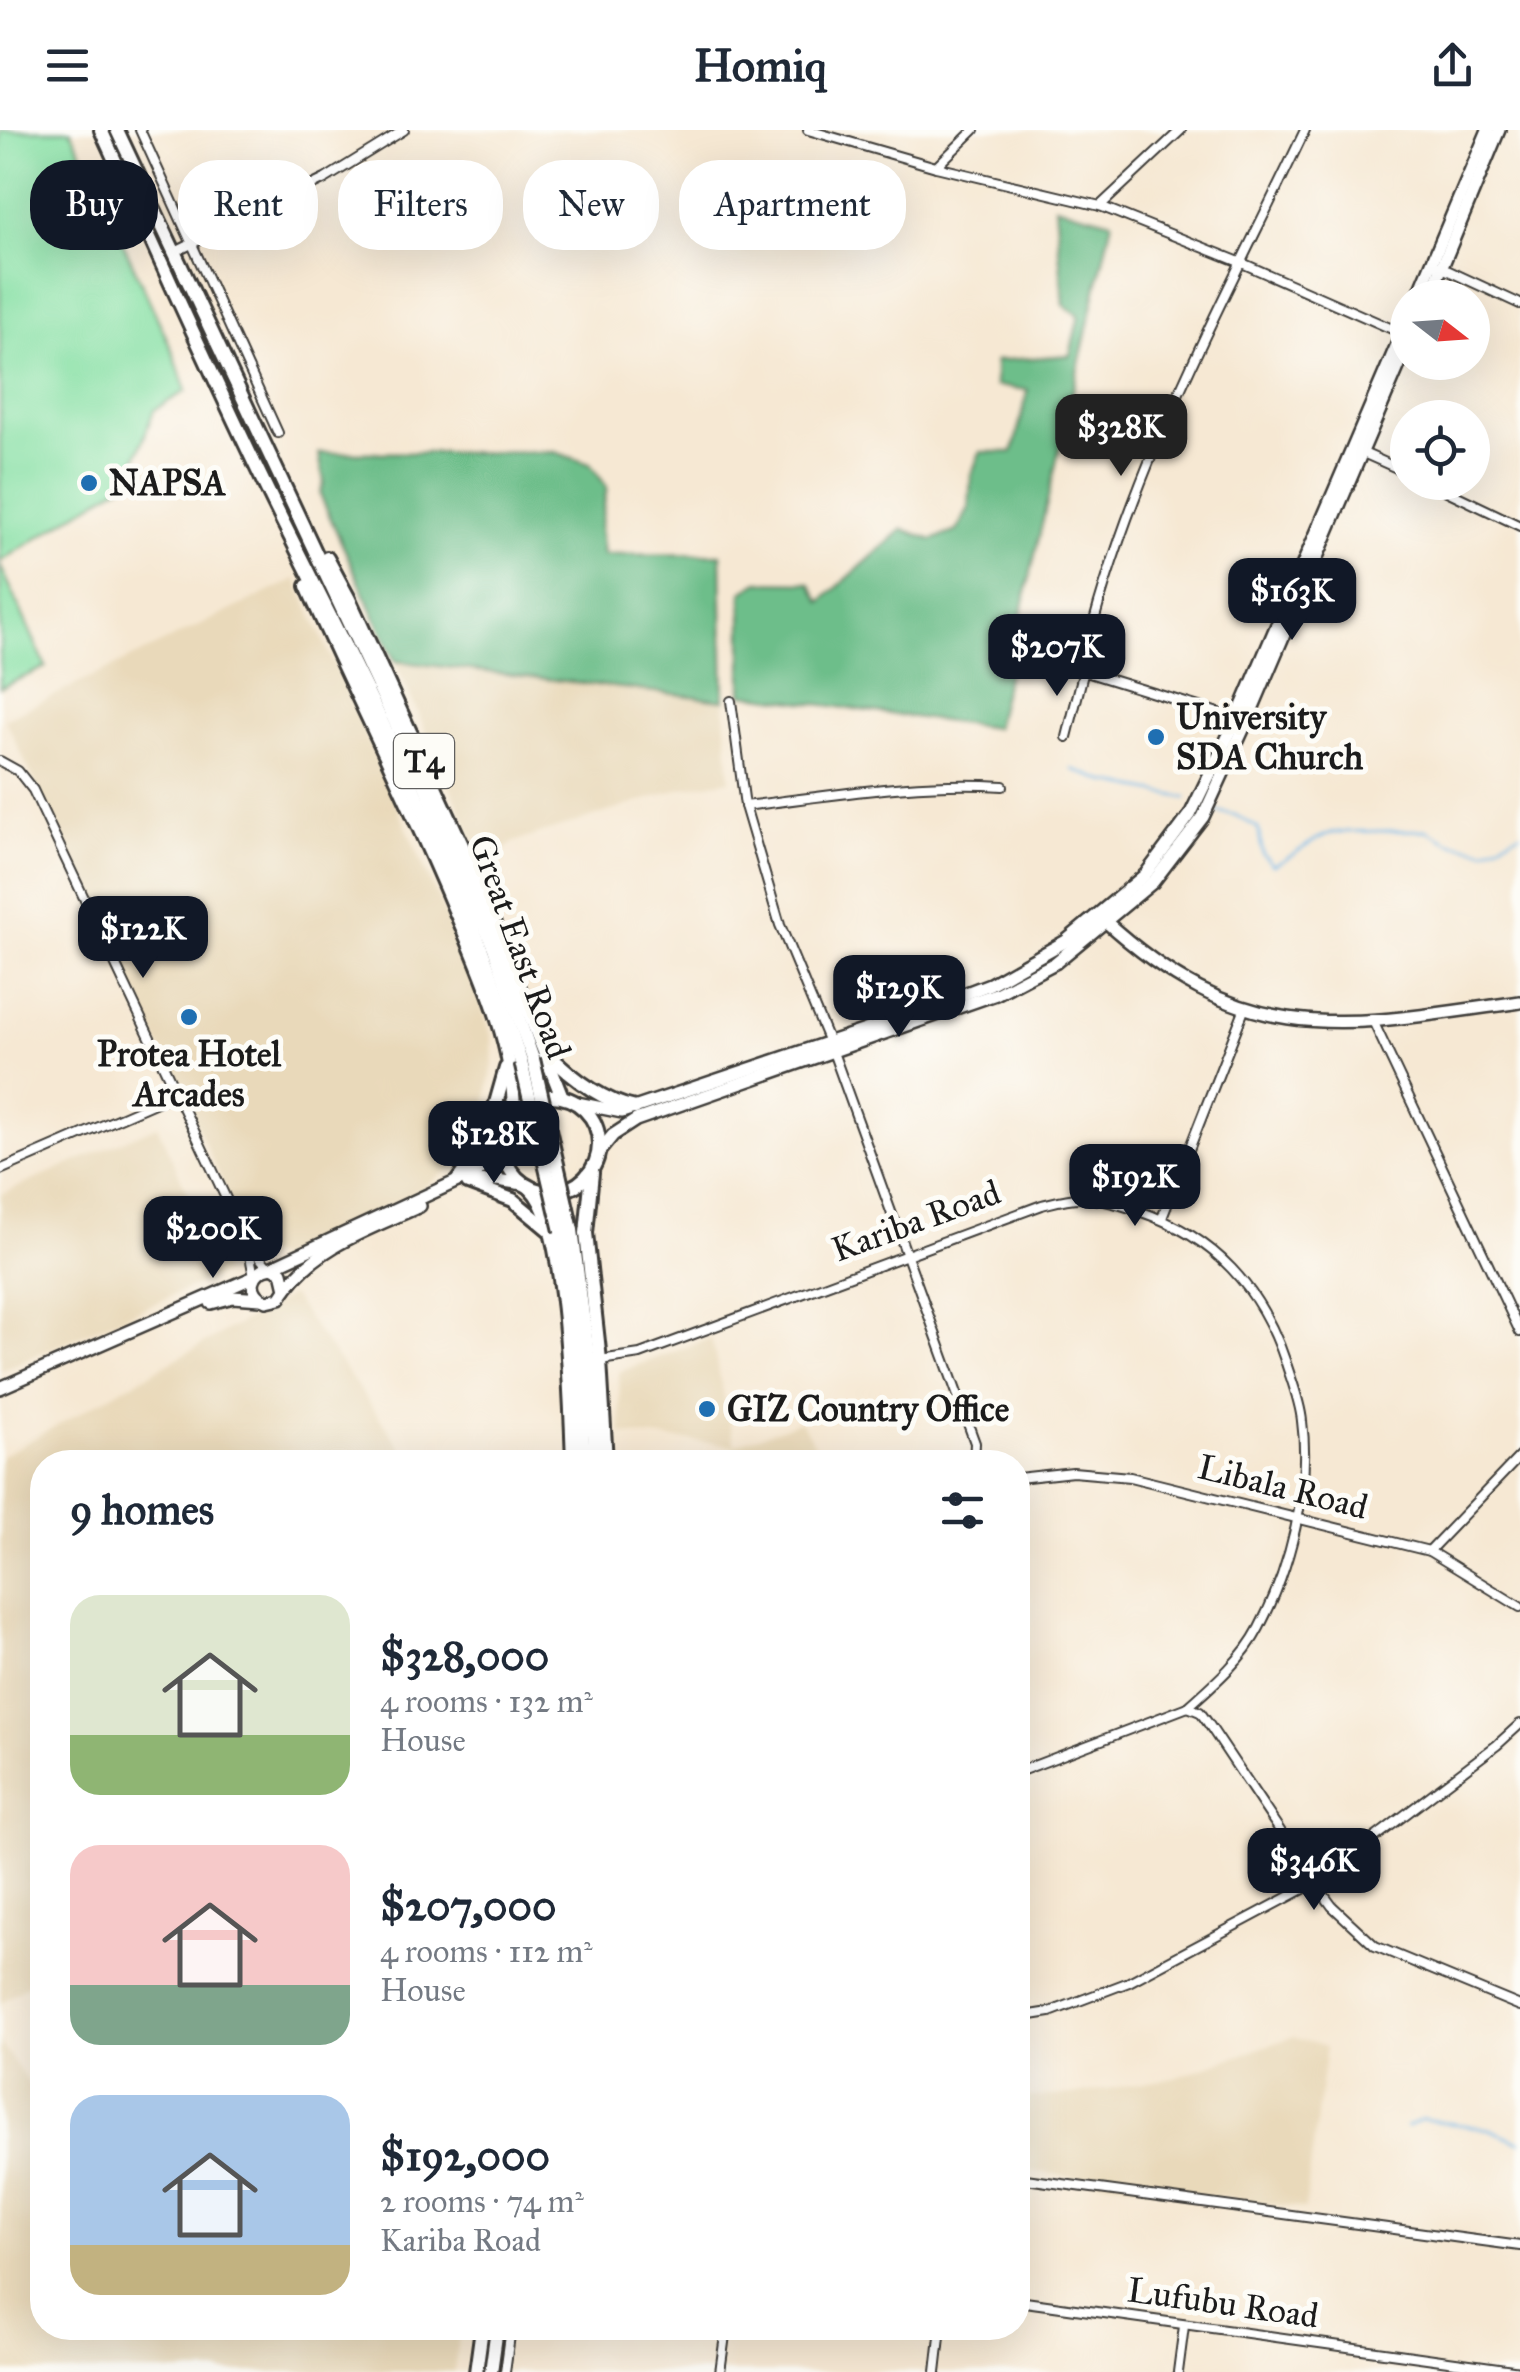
<!DOCTYPE html>
<html lang="en">
<head>
<meta charset="utf-8">
<style>
  :root { --surface:#fff; --page:#f6f6f7; --text:#1f2937; --muted:#747a83; --accent:#111827 }
  body { margin:0; font-family:"IM FELL Great Primer",serif; background:var(--page); color:var(--text); height:100vh; display:flex; flex-direction:column; font-size:38px; white-space:nowrap }
  * { box-sizing:border-box; margin:0 }
  p { font-size:32px; color:var(--muted) }
  .icon { flex:none; width:55px; height:55px; fill:none; stroke:currentColor; stroke-width:2; stroke-linecap:round; stroke-linejoin:round }
  .map { position:relative; flex:1; overflow:hidden }
  .details { position:absolute; left:30px; top:1320px; width:1000px; height:890px; display:flex; flex-direction:column; background:var(--surface); border-radius:40px; box-shadow:0 10px 40px #0002 }
  .details>* { flex:none }
  .guide { position:absolute; left:30px; top:30px; width:1000px; height:90px; display:flex; gap:20px }
  .needle { width:65px; rotate:107deg }
  .buttons { position:absolute; left:1390px; top:150px; display:grid; gap:20px }
  .buttons a { display:grid; place-items:center; width:100px; height:100px; border-radius:50%; background:var(--surface); box-shadow:0 10px 40px #0002; font-size:50px }
  .price { position:absolute; translate:-50% -85px; padding:0 22px; border-radius:20px; background:var(--accent); color:#fff; font-size:32px; line-height:65px; filter:drop-shadow(0 2px 5px #0008) }
  .price::after { content:''; position:absolute; left:50%; top:60px; width:30px; height:22px; margin-left:-15px; background:inherit; clip-path:polygon(0 0,100% 0,50% 100%) }
  .price.active { background:#222; color:#fff }
  ul { padding:0; list-style:none }
  li { display:flex; align-items:center; gap:30px; height:250px; padding:0 40px }
  li span { display:grid; place-items:center; flex:none; width:280px; height:200px; border-radius:30px; color:#555 }
  li>.icon { margin-inline-start:auto }
  span .icon { width:120px; height:120px; fill:#fffc; stroke-width:1 }
  li b { font-size:42px }
  h2 { display:flex; justify-content:space-between; align-items:center; height:120px; padding:0 40px; font-size:42px }
  .chip { padding:0 35px; border-radius:40px; background:var(--surface); box-shadow:0 10px 40px #0002; font-size:35px; line-height:90px }
  .chip.active { background:var(--accent); color:#fff }
  header { display:flex; justify-content:space-between; align-items:center; height:130px; padding:0 40px; background:var(--surface); font-size:45px; font-weight:700 }
  .map>svg:first-child { display:block }
  .built { fill:#e9d9ba }
  .green { fill:#87e0a5; stroke:#527e60; stroke-width:2.5 }
  .forest { fill:#6dbe8a; stroke:#446d53; stroke-width:2.5 }
  .lines { fill:none; stroke-linecap:round; stroke-linejoin:round }
  .stream { stroke:#6eb5e5; stroke-width:2.5 }
  .minor-casing { stroke:#3d3b37; stroke-width:12 }
  .secondary-casing { stroke:#3d3b37; stroke-width:16 }
  .primary-casing { stroke:#3d3b37; stroke-width:18 }
  .minor { stroke:#fff; stroke-width:8 }
  .secondary { stroke:#fff; stroke-width:11 }
  .primary { stroke:#fff; stroke-width:12 }
  .primary-bridge-casing { stroke:#3d3b37; stroke-width:18; stroke-linecap:butt }
  .primary-bridge { stroke:#fff; stroke-width:12 }
  .poi-dot { fill:#1f6fb2; stroke:#fdfcf7; stroke-width:4 }
  .labels { text-anchor:middle; dominant-baseline:central; stroke-width:10; stroke-linejoin:round; paint-order:stroke }
  .shield { fill:#fdfcf7; stroke:#605f5e; stroke-width:2.5 }
  .shield-label { font-size:32px; font-weight:bold; fill:#1c1c1c }
  .poi-label { font-size:35px; font-weight:bold; fill:#1c1c1c; stroke:#fdfcf7; text-anchor:start }
  .street-label { font-size:35px; fill:#1c1c1c; stroke:#fdfcf7 }
</style>
</head>
<body>
<header><svg class="icon" aria-label="menu" viewBox="0 0 24 24"><path d="M4 6h16M4 12h16M4 18h16"/></svg>Homiq<svg class="icon" aria-label="share" viewBox="0 0 24 24"><path d="M12 15V3M7 8l5-5 5 5M5 13v7h14v-7"/></svg></header>
<div class="map">
<svg width="1520" height="2242" viewBox="0 0 1520 2242">
  <rect width="100%" height="100%" fill="#fdfcf7"/>
  <filter id="ink" filterUnits="userSpaceOnUse"><feTurbulence type="fractalNoise" baseFrequency=".01" numOctaves="2"/><feDisplacementMap in="SourceGraphic" scale="20" xChannelSelector="R" yChannelSelector="G"/><feConvolveMatrix kernelMatrix="1 2 1 2 8 2 1 2 1" color-interpolation-filters="sRGB"/></filter>
  <filter id="wash" filterUnits="userSpaceOnUse"><feTurbulence type="fractalNoise" baseFrequency=".0048" numOctaves="4" result="noise"/><feDisplacementMap in="SourceGraphic" scale="40" xChannelSelector="R" yChannelSelector="G"/><feGaussianBlur stdDeviation="2.25" result="paint"/><feColorMatrix in="noise" values="0 0 0 0 0 0 0 0 0 0 0 0 0 0 0 0 0 1.4 0 .05"/><feComposite in="paint" operator="in"/></filter>
  <g filter="url(#wash)">
    <rect width="100%" height="100%" fill="#f6e8d3"/>
    <g class="built">
      <polygon points="296,449 470,840 492,908 493,934 482,992 475,1011 461,1031 421,1059 279,1129 251,1118 187,973 5,589"/>
      <polygon points="395,531 724,570 730,650 683,658 514,712 494,728 492,752"/>
      <polygon points="157,996 224,1143 0,1241 0,1065"/>
      <polygon points="291,1165 412,1332 42,1332 42,1844 0,1874 0,1327"/>
      <polygon points="711,1208 735,1315 800,1291 825,1332 732,1332 734,1315 621,1304 619,1242"/>
      <polygon points="1292,1907 1326,1917 1305,2079 1018,2039 1018,1968 1071,1965 1175,1948"/>
      <polygon points="0,1912 42,1973 42,2198 187,2198 207,2213 223,2207 280,2198 459,2198 454,2242 0,2242"/>
    </g>
    <g class="green">
      <polygon points="0,0 71,0 173,222 186,261 154,280 135,332 136,346 0,432"/>
      <polygon points="0,434 46,537 0,558"/>
    </g>
    <g class="forest">
      <polygon points="1055,76 1112,91 995,598 742,564 742,462 759,452 810,453 821,472 903,399 932,410 957,401 969,378 971,346 980,322 1013,322 1028,260 995,256 995,231 1070,225 1079,185 1064,175"/>
      <polygon points="555,322 590,334 607,357 600,399 603,425 721,424 724,570 395,531 320,365 324,352 319,323"/>
    </g>
    <g class="lines">
      <g class="stream">
        <polyline points="1072,639 1107,652 1186,668"/>
        <path d="M1215,681L1235,685L1258,698L1263,725L1273,735C1296,727 1312,707 1335,702L1426,700L1451,713L1485,720L1520,703"/>
        <polyline points="1407,1997 1422,1989 1490,1999 1520,2012"/>
      </g>
    </g>
  </g>
  <g filter="url(#ink)">
    <g class="lines">
      <defs>
        <g id="minor">
          <polyline points="140,0 278,303"/>
          <polyline points="808,0 936,37 1100,76 1242,133 1408,206"/>
          <polyline points="936,37 974,0"/>
          <polyline points="1100,76 1181,0"/>
          <polyline points="173,123 325,49 404,0"/>
          <polyline points="1438,136 1520,174"/>
          <polyline points="1361,322 1408,343"/>
          <polyline points="1428,352 1520,396"/>
          <polyline points="731,571 745,676 780,795 833,922 975,1313 974,1332"/>
          <path d="M1241,590L1089,543L1084,540L1083,534C1127,345 1222,175 1305,0"/>
          <polyline points="1067,607 1084,540"/>
          <polyline points="0,631 18,641 33,660 248,1115 254,1147"/>
          <path d="M745,676C830,666 918,650 1003,656"/>
          <polyline points="1373,891 1520,1202"/>
          <polyline points="0,1040 175,964"/>
          <polyline points="1162,1088 1244,880"/>
          <polyline points="251,1118 268,1137"/>
          <path d="M600,1230L640,1224L1042,1075C1054,1072 1067,1068 1080,1068C1098,1068 1122,1075 1139,1081C1215,1107 1261,1158 1286,1233C1292,1252 1300,1271 1302,1291C1311,1358 1290,1439 1259,1498C1243,1529 1214,1554 1188,1577"/>
          <polyline points="1018,1348 1073,1342 1130,1347 1429,1421 1520,1477"/>
          <polyline points="1429,1421 1520,1326"/>
          <polyline points="1188,1577 1200,1582 1208,1593 1315,1753 1332,1776 1375,1816 1520,1876"/>
          <polyline points="1018,1642 1188,1577"/>
          <polyline points="1018,1887 1050,1882 1129,1852 1315,1753 1497,1615 1520,1594"/>
          <polyline points="1018,2048 1520,2116"/>
          <polyline points="1018,2171 1520,2241"/>
          <polyline points="505,2242 511,2198"/>
          <polyline points="720,2242 726,2198"/>
          <polyline points="936,2242 941,2198"/>
          <polyline points="1178,2242 1184,2196"/>
        </g>
        <g id="secondary">
          <polyline points="1417,168 1488,0"/>
          <polyline points="1429,168 1499,0"/>
          <path d="M1104,790C1248,921 1343,897 1520,872"/>
          <polyline points="577,973 622,982 901,888 990,854 1066,811 1145,745 1190,685 1237,588 1408,189"/>
          <polyline points="599,1022 613,1005 636,990 996,864 1055,833 1153,752 1203,687 1247,591 1408,214"/>
          <polyline points="468,1053 497,1050 523,1054"/>
          <path d="M272,1137L282,1142L286,1159L280,1168L267,1171C246,1163 250,1140 272,1137L477,1042L493,1028L504,1005"/>
          <path d="M286,1159C318,1115 372,1098 420,1076"/>
          <polyline points="211,1173 233,1167 261,1169"/>
          <polyline points="0,1258 254,1147"/>
        </g>
        <g id="primary">
          <path d="M101,0C161,131 219,263 283,392C371,568 462,743 521,932"/>
          <polyline points="117,0 426,658 494,818 533,929"/>
          <polyline points="327,428 349,469 467,726 562,967"/>
          <path d="M307,456C356,566 411,673 457,785C483,846 514,915 514,984"/>
          <path d="M545,921C569,945 601,971 635,978"/>
          <circle cx="551" cy="1014" r="48"/>
          <polyline points="592,1043 586,1103 600,1230 606,1332"/>
          <polyline points="458,1050 485,1012 506,938"/>
          <polyline points="468,1053 513,1070 549,1100"/>
          <path d="M531,1059C567,1093 571,1278 573,1332"/>
          <polyline points="572,1100 589,1232 596,1332"/>
          <polyline points="561,1101 579,1234 584,1332"/>
          <polyline points="476,2242 482,2198"/>
          <polyline points="491,2242 497,2198"/>
        </g>
      </defs>
      <use href="#minor" class="minor-casing"/>
      <use href="#secondary" class="secondary-casing"/>
      <use href="#primary" class="primary-casing"/>
      <use href="#minor" class="minor"/>
      <use href="#secondary" class="secondary"/>
      <use href="#primary" class="primary"/>
      <defs>
        <g id="primary-bridge">
          <polyline points="533,929 572,1100"/>
          <polyline points="521,932 561,1101"/>
        </g>
      </defs>
      <use href="#primary-bridge" class="primary-bridge-casing"/>
      <use href="#primary-bridge" class="primary-bridge"/>
    </g>
  </g>
  <g class="poi-dot">
    <circle cx="89" cy="353" r="10"/>
    <circle cx="1156" cy="607" r="10"/>
    <circle cx="189" cy="887" r="10"/>
    <circle cx="707" cy="1279" r="10"/>
  </g>
  <g class="labels">
    <rect class="shield" x="394" y="604" width="60" height="54" rx="8"/>
    <g class="shield-label">
      <text x="424" y="631">T4</text>
    </g>
    <g class="poi-label">
      <text x="109" y="353">NAPSA</text>
      <text x="1176" y="587">University<tspan x="1176" dy="40">SDA Church</tspan></text>
      <text x="189" y="924" text-anchor="middle">Protea Hotel<tspan x="189" dy="40">Arcades</tspan></text>
      <text x="727" y="1279">GIZ Country Office</text>
    </g>
    <g class="street-label">
      <text transform="translate(520 817) rotate(70)">Great East Road</text>
      <text transform="translate(916 1091) rotate(-20)">Kariba Road</text>
      <text transform="translate(1283 1357) rotate(14)">Libala Road</text>
      <text transform="translate(1223 2173) rotate(8)">Lufubu Road</text>
    </g>
  </g>
</svg>
<div class="buttons">
<a><svg class="needle" viewBox="-14 -14 28 28"><path d="M0-13l5 13h-10z" fill="#e53935"/><path d="M0 13l5-13h-10z" fill="#747a83"/></svg></a>
<a><svg class="icon" aria-label="locate" viewBox="0 0 24 24"><circle cx="12" cy="12" r="6"/><path d="M12 2v4M12 18v4M2 12h4M18 12h4"/></svg></a>
</div>
<b class="price active" style="left:1121px;top:349px">$328K</b>
<b class="price" style="left:1292px;top:513px">$163K</b>
<b class="price" style="left:1057px;top:569px">$207K</b>
<b class="price" style="left:143px;top:851px">$122K</b>
<b class="price" style="left:899px;top:910px">$129K</b>
<b class="price" style="left:494px;top:1056px">$128K</b>
<b class="price" style="left:1135px;top:1099px">$192K</b>
<b class="price" style="left:213px;top:1151px">$200K</b>
<b class="price" style="left:1314px;top:1783px">$346K</b>
<div class="guide">
<a class="chip active">Buy</a>
<a class="chip">Rent</a>
<a class="chip">Filters</a>
<a class="chip">New</a>
<a class="chip">Apartment</a>
</div>
<section class="details">
<h2>9 homes<svg class="icon" aria-label="filters" viewBox="0 0 24 24"><path d="M4 7h16M4 17h16"/><circle cx="9" cy="7" r="2"/><circle cx="15" cy="17" r="2"/></svg></h2>
<ul>
<li><span style="background:linear-gradient(#dfe7d0 70%,#8fb573 0)"><svg class="icon" aria-label="home" viewBox="0 0 24 24"><path d="M3 11l9-7 9 7M6 9v11h12V9"/></svg></span><div><b>$328,000</b><p>4 rooms · 132 m²</p><p>House</p></div></li>
<li><span style="background:linear-gradient(#f6c9c9 70%,#7fa58c 0)"><svg class="icon" aria-label="home" viewBox="0 0 24 24"><path d="M3 11l9-7 9 7M6 9v11h12V9"/></svg></span><div><b>$207,000</b><p>4 rooms · 112 m²</p><p>House</p></div></li>
<li><span style="background:linear-gradient(#a9c7e8 75%,#c2b280 0)"><svg class="icon" aria-label="home" viewBox="0 0 24 24"><path d="M3 11l9-7 9 7M6 9v11h12V9"/></svg></span><div><b>$192,000</b><p>2 rooms · 74 m²</p><p>Kariba Road</p></div></li>
</ul>
</section>
</div>
</body>
</html>
